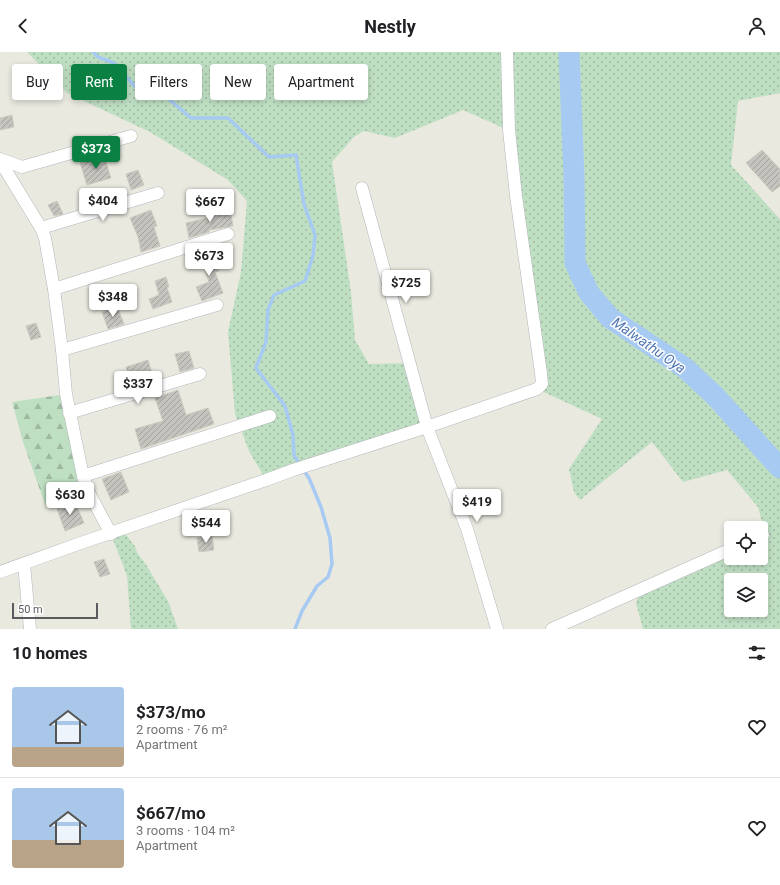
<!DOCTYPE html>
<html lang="en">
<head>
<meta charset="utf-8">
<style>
  :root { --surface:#fff; --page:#f6f6f6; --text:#202124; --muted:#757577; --line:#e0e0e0; --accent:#0b8043 }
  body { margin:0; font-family:Roboto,sans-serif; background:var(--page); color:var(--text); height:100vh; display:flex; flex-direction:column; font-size:15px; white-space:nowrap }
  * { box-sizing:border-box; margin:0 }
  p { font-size:13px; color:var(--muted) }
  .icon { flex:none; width:22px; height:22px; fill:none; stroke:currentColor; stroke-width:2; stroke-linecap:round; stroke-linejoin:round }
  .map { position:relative; height:577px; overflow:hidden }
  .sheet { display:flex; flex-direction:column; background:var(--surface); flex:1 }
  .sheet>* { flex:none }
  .banner { position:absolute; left:12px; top:12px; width:400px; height:36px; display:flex; gap:8px }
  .controls { position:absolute; left:724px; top:469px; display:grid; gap:8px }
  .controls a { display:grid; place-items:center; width:44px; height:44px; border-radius:4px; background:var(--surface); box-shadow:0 2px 6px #0003; font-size:20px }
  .scale { position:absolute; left:12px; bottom:10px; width:86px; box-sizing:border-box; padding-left:4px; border:2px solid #595b5f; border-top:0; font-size:11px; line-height:14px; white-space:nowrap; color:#595b5f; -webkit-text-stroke:3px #fff; paint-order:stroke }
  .price { position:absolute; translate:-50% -34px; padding:0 9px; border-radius:4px; background:#fff; color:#222; font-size:13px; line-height:26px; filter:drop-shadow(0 1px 2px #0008) }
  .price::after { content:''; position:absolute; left:50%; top:24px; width:12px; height:9px; margin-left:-6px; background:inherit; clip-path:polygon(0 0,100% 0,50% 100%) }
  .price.current { background:var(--accent); color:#fff }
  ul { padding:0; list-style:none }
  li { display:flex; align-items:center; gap:12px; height:100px; padding:0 12px }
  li+li { border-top:1px solid var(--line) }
  li span { display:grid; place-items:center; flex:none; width:112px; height:80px; border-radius:4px; color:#555 }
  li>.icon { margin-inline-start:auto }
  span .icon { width:48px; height:48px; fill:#fffc; stroke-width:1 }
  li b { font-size:17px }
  h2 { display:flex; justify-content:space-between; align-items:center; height:48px; padding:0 12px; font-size:17px }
  .pill { padding:0 14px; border-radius:4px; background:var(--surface); box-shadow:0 2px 6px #0003; font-size:14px; line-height:36px }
  .pill.current { background:var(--accent); color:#fff }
  header { display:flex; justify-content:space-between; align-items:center; height:52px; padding:0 12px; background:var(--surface); font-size:18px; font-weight:700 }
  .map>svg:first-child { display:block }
  .grass { fill:url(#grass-dots); fill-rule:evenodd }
  .forest { fill:url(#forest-firs) }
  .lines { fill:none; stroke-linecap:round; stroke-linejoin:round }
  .stream { stroke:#a7caf3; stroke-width:3.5 }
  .river { stroke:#a7caf3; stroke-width:21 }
  .building { fill:url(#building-hatch); stroke:#cecbc0 }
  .minor-casing { stroke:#b3b5b9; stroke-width:13 }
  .minor { stroke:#fff; stroke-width:12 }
  .labels { text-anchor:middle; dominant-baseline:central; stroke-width:3; stroke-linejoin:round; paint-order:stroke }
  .water-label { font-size:14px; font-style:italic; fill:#4e75b2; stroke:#fff }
</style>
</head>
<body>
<header><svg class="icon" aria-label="back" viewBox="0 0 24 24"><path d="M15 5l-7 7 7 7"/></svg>Nestly<svg class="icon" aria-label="person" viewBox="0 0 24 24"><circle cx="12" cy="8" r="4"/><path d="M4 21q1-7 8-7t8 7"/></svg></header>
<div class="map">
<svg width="780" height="577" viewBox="0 0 780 577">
  <defs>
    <pattern id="grass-dots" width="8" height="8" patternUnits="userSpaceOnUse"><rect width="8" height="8" fill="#bfdfc3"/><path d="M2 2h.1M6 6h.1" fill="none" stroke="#9eb8a2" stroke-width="1.8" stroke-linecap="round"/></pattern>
    <pattern id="forest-firs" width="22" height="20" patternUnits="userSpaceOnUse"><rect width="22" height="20" fill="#bfdfc3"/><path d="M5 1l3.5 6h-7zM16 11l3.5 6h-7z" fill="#9eb8a2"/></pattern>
    <pattern id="building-hatch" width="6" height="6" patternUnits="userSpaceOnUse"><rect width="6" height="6" fill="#c5c3bd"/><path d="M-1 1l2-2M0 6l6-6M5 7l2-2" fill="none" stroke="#a3a19d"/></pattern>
  </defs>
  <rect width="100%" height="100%" fill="#eae9e0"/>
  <g class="grass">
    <path d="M27,0H780V41L738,49L731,113L780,167V577H643L636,551L639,542L731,495V506H761V476L763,474L758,455L727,418L683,430L652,390L580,448L574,440L569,417L602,367L537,337L508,78L463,58L395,86L364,79L354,85L332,110L351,240L355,288L369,312L410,311L427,375L266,428L249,399L235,362L228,280L241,220L247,149L228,128L150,80L67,41ZM731,528H761V558H731Z"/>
    <polygon points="122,478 134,493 138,502 145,511 168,549 178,577 131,577 127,524 111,482"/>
  </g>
  <polygon class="forest" points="66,342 88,439 46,455 23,390 12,350"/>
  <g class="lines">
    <polyline class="stream" points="93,0 98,5 114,11 139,39 148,43 163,42 191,66 228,66 269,105 296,103 304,152 315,183 313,204 305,229 274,243 268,258 266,290 256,316 285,354 293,383 294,403 301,415 309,426 321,455 330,486 332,512 328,525 317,534 302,559 295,577"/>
    <polyline class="river" points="569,0 574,124 575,211 589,241 610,266 685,316 715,344 780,416"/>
  </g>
  <g class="building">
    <polygon points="12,63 14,75 0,78 0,66"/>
    <polygon points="762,98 780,117 780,134 772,140 746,111"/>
    <polygon points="104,104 111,126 87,133 80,111"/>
    <polygon points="138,118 144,133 131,138 126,122"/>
    <polygon points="57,149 63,162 54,164 48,153"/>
    <polygon points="230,157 233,174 209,178 209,180 189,186 186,171 212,165 211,160"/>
    <polygon points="151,158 157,174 154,175 160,194 141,200 138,185 130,166"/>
    <polygon points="210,196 219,219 215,220 223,241 202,249 196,235 209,230 199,199"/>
    <polygon points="166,225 169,235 167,235 172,250 153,257 149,247 159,243 155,229"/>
    <polygon points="117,254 124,272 108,277 102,260"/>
    <polygon points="36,271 41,285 31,288 26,274"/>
    <polygon points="189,299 194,316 180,320 175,302"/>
    <polygon points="148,308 154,328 131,335 126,315"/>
    <polygon points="178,338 186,363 208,356 214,372 141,397 135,377 163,369 155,346"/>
    <polygon points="121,420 129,440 111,448 102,427"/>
    <polygon points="75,450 84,471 65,479 57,457"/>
    <polygon points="212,484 214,498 199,500 197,486"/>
    <polygon points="104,507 110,522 100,525 94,510"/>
  </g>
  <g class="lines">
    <defs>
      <g id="minor">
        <polyline points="0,107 22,115 131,84"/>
        <polyline points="0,109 41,176 45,186 54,237 62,298 66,342 83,424 88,439 111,482"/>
        <polyline points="362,136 427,375 467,477 497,577"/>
        <polyline points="41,176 158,141"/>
        <polyline points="54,237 228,182"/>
        <polyline points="62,298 217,253"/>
        <polyline points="69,361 200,322"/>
        <polyline points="83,424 270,364"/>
        <polyline points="761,484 763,483"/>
        <polyline points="24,512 30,577"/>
        <polyline points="0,520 78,492 266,428 293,418 427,375 537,337 542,332 541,321 516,144 509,78 507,0"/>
        <polyline points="552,577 731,497"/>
      </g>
    </defs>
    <use href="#minor" class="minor-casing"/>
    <use href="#minor" class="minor"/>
  </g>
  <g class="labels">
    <g class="water-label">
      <text transform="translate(649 293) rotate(35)">Malwathu Oya</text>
    </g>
  </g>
</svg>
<div class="controls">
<a><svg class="icon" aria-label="locate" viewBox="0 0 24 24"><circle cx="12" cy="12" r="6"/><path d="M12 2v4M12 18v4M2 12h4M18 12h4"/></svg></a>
<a><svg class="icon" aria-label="layers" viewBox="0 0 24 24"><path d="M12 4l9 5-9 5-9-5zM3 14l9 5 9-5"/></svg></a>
</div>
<div class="scale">50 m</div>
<b class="price current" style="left:96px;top:118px">$373</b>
<b class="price" style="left:103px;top:170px">$404</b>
<b class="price" style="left:210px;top:171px">$667</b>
<b class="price" style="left:209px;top:225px">$673</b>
<b class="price" style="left:406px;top:252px">$725</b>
<b class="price" style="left:113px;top:266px">$348</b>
<b class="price" style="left:138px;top:353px">$337</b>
<b class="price" style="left:70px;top:464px">$630</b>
<b class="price" style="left:477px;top:471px">$419</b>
<b class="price" style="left:206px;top:492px">$544</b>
<div class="banner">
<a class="pill">Buy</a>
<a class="pill current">Rent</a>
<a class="pill">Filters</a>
<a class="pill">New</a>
<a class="pill">Apartment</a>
</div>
</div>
<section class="sheet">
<h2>10 homes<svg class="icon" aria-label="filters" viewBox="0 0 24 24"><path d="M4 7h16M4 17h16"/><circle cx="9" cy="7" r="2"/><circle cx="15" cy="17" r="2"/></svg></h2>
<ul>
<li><span style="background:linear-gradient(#a9c7e8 75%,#b9a48a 0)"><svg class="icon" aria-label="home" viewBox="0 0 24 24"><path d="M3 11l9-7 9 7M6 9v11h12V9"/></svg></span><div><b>$373/mo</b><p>2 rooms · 76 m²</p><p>Apartment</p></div><svg class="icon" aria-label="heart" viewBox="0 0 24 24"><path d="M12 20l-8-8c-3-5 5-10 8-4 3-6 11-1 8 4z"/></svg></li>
<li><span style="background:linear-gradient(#a9c7e8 65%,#b9a48a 0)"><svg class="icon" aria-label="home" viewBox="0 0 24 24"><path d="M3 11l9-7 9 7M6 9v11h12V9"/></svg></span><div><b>$667/mo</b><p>3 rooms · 104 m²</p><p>Apartment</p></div><svg class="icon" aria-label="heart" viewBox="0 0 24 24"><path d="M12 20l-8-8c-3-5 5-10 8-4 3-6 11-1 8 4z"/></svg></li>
</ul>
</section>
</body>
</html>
